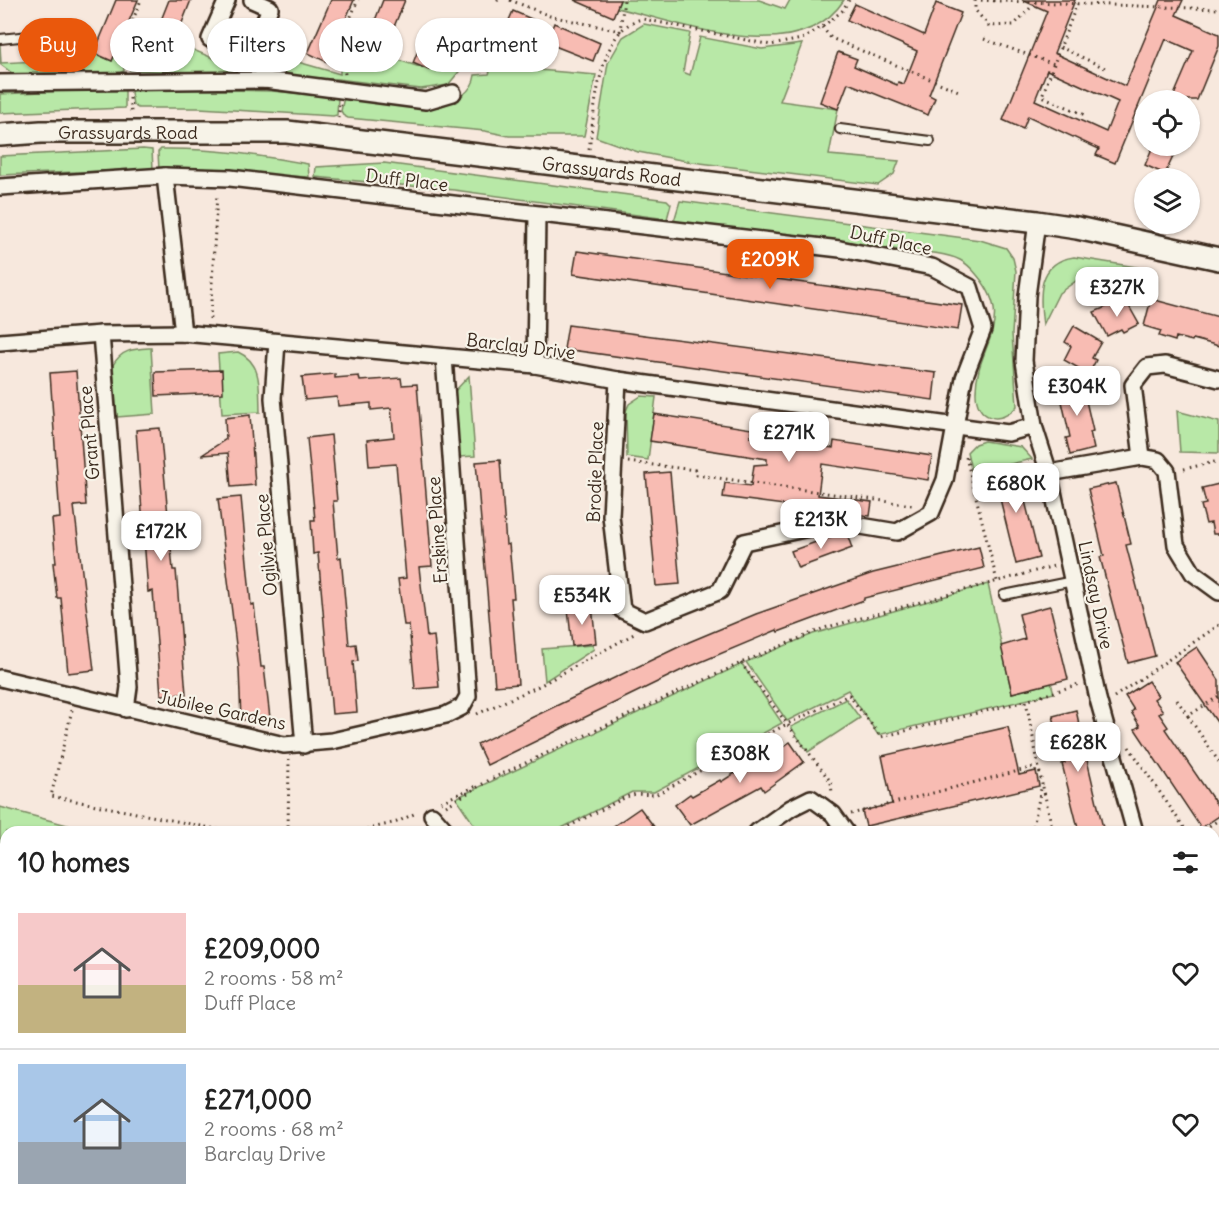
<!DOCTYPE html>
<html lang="en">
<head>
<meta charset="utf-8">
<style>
  :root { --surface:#fff; --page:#f2f2f2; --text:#222; --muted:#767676; --line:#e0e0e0; --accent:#ea580c }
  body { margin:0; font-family:Delius,sans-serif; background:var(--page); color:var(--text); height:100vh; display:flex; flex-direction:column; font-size:22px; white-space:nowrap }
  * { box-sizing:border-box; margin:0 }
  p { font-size:20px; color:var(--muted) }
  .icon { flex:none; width:33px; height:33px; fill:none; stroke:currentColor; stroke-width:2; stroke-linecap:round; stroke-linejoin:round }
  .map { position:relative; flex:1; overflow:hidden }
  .drawer { position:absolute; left:0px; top:826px; width:1220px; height:386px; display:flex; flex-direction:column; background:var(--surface); border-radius:18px 18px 0 0; box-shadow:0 2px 4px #0004 }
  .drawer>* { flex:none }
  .top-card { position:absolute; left:18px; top:18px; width:600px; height:54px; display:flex; gap:12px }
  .buttons { position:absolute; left:1134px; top:90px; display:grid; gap:12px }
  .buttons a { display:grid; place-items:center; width:66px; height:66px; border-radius:50%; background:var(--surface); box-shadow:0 2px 4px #0004; font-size:30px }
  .price { position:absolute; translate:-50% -51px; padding:0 14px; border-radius:12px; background:#fff; color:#222; font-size:20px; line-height:39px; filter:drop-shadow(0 2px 3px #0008) }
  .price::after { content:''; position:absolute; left:50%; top:36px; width:18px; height:14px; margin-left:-9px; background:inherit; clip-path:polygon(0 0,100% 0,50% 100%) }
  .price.selected { background:var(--accent); color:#fff }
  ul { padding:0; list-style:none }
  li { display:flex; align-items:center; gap:18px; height:150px; padding:0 18px }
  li+li { border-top:2px solid var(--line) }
  li span { display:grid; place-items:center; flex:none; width:168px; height:120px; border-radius:0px; color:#555 }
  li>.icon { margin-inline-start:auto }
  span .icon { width:72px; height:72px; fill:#fffc; stroke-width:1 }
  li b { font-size:26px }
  h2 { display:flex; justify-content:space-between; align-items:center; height:72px; padding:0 18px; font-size:26px }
  .tag { padding:0 21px; border-radius:27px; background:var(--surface); box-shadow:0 2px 4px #0004; font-size:21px; line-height:54px }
  .tag.selected { background:var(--accent); color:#fff }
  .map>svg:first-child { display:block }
  .green { fill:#b8e8a7; stroke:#7a8962; stroke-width:1.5 }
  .building { fill:#f8bcb3; stroke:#3b2a1e; stroke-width:1.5; fill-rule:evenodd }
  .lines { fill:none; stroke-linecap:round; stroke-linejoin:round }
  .service-casing { stroke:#3b2a1e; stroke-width:12 }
  .minor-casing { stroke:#3b2a1e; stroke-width:20 }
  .secondary-casing { stroke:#3b2a1e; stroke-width:26 }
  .trunk-casing { stroke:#3b2a1e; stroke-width:28 }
  .path { stroke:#3b2a1e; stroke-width:3; stroke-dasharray:1.5 4.5; stroke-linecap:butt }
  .service { stroke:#f7f3e8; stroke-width:8 }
  .minor { stroke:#f7f3e8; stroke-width:15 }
  .secondary { stroke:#f7f3e8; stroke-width:21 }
  .trunk { stroke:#fcdcac; stroke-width:24 }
  .labels { text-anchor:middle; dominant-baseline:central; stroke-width:4.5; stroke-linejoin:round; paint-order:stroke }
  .street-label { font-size:18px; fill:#3b2a1e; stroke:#f7f3e8 }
</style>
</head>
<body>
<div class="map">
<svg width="1219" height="1211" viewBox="0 0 1219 1211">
  <rect width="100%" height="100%" fill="#f7e8dd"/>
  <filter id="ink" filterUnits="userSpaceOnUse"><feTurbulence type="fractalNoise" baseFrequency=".0167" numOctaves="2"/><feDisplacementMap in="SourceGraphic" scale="12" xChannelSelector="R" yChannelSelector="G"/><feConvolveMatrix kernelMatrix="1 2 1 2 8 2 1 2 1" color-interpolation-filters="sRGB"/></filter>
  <g filter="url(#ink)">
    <g class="green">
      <path d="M620,0H759L785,9L790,0H844C798,70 683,23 617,8Z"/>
      <polygon points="247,24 251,28 247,47 248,75 130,70 129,45 167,61 174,42 232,66 243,27"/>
      <polygon points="644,24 690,33 683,72 690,75 700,37 762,49 802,44 780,101 838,109 829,155 899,161 894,174 878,185 692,162 638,152 596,137 608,63 623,37"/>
      <polygon points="446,28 468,36 472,49 462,68 448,85 421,89 337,79 288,78 277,72 260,49 261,42 267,42 298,62 340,74 340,52 379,63 383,55 429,70"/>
      <polygon points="120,42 124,71 119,73 16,76 0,64 0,45 1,63 71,59 73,49 94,53 112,61"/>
      <path d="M493,63L516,68L596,75L584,136H509L485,131L348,118L344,116L341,111L344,97L439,107C455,101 473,93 475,75L489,74Z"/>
      <polygon points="125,88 125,108 0,113 0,94"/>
      <polygon points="134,88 272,91 338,97 337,115 333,116 199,108 138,108 133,105 131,92"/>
      <polygon points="143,149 152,150 153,169 0,175 0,156"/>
      <path d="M161,149C212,148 258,155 308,164L309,177L159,170L158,152Z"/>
      <polygon points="384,163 667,200 671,204 667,219 454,190 315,177 316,167"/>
      <path d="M680,201L980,240L1006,248L1013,258L1016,271L1012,334L1017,406C1000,427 975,419 976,391C976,346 1017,322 977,275C973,270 966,263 960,260C941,251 913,252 892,249C820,239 747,229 674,221Z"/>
      <path d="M1074,257L1136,267L1144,269V274H1086L1059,293L1043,325C1039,295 1037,262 1074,257Z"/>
      <path d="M151,348L155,414L117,417L113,365C122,349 134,349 151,348Z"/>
      <path d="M238,352C263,363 259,389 260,412L222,414L218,354Z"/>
      <polygon points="469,376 475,456 459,457 454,392"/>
      <polygon points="641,396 656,397 648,460 627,457 626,411 629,404"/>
      <polygon points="1177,411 1219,422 1219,453 1180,452"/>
      <polygon points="984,441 1021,447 1032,459 972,473 967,452 975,444"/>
      <polygon points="988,584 1012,693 1051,683 1054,693 878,735 848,690 787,721 746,662 813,634"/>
      <polygon points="592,645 594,649 545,681 542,649"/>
      <polygon points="742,664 782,723 654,792 632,792 554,832 479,832 456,798"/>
      <polygon points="846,699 860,718 808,752 791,727"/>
      <polygon points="0,807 93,832 6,832 6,1186 0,1189"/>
    </g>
    <g class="building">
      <polygon points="116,0 138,0 112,61 94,53"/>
      <polygon points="169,0 191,0 167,61 148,53"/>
      <polygon points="331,0 354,0 327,62 308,53"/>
      <polygon points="383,0 405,0 379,63 361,56"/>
      <polygon points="574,0 620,0 613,17"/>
      <path d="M1022,0H1075L1054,53L1125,86L1161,0H1183L1176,15L1219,34V46L1197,100H1172L1193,51L1166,39L1115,163L1096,155L1099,149L1028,116L1023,129L1003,120L1047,11ZM1047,70L1118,102L1106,132L1035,100Z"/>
      <polygon points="936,3 961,13 929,95 935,98 928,115 848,83 838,109 820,102 838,52 857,59 854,66 897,85 898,82 904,84 917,51 847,20 855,4 924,35"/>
      <polygon points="513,11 552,28 554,23 600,43 593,61 506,27"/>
      <polygon points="428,25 444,32 429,70 413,63"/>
      <polygon points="1153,146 1178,146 1165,174 1145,165"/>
      <polygon points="577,251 962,305 958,330 573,274"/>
      <polygon points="1125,299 1139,324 1123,332 1121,329 1107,336 1094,312"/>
      <polygon points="1151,299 1219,317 1219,346 1193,339 1192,341 1176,337 1175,341 1159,336 1161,331 1144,326"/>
      <polygon points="568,325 936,373 933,400 564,349"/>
      <polygon points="1074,326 1101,342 1092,358 1096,360 1089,374 1064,360 1071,346 1065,342"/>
      <polygon points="222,370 223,393 156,396 155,372"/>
      <polygon points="76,371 86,505 74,506 94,670 68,673 61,598 57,598 53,563 56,563 52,519 60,518 50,373"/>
      <polygon points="335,374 335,378 359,376 360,381 401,378 402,385 417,384 432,566 419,567 427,637 434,636 439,687 415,689 409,625 404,625 398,579 406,578 396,464 369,466 367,440 394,437 391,408 371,410 371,403 338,406 337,397 305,400 302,377"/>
      <polygon points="1081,379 1093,431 1090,432 1094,449 1070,455 1066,438 1070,437 1058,384"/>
      <polygon points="654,414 752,429 750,437 833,448 834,441 932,456 928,480 822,464 818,495 872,502 870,516 723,497 725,483 751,486 754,465 767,464 767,459 650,441"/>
      <polygon points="250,415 255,485 231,487 228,453 202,455 226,439 225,418"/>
      <polygon points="160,428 173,570 176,570 186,694 161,695 153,591 148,592 136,430"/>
      <polygon points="331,435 337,501 333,501 338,558 341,557 349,645 356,644 358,661 353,662 357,712 332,714 318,553 313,554 311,520 315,520 307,438"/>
      <polygon points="500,460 506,545 509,544 514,598 511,598 518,684 495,686 476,462"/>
      <polygon points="1016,464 1039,558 1016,564 993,470"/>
      <polygon points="670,472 680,584 656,586 646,474"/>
      <polygon points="1116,483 1131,544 1126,545 1155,656 1128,663 1100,557 1104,556 1088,489"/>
      <polygon points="1219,484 1219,534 1213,534 1211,523 1206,524 1201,505 1206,504 1202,488"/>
      <polygon points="241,497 251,605 254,604 261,667 264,667 270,718 241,720 239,669 218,499"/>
      <polygon points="841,533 847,534 852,548 798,568 791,551"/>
      <polygon points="979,547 984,568 864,598 864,600 778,632 777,630 684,669 487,765 477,744 689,642 756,614 873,573"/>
      <polygon points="592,606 596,643 572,646 568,609"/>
      <polygon points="1050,606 1068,679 1012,693 1001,646 1025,639 1019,614"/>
      <polygon points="1197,647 1219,680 1219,725 1175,662"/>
      <polygon points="1148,681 1158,696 1154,699 1163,711 1159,714 1168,727 1165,729 1219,808 1219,816 1201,828 1135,729 1140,726 1131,712 1134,710 1125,696"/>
      <polygon points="1076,710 1083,743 1104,832 1079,832 1062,764 1065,763 1053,716"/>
      <polygon points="1008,727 1019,775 1036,771 1039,786 866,826 862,811 892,804 882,756"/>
      <polygon points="790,742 804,762 764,791 761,786 690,825 675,805 690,794 692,796 720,780 721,782 735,773 736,774 748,766 749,768 763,759 764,760"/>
      <polygon points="640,808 658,832 605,832"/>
    </g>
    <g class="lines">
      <defs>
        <g id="service">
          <polyline points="0,39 69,32"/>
          <polyline points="840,129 930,141"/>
          <polyline points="1004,595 1073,581"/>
          <polyline points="1214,1179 1219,1176"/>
          <polyline points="1147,1211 1158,1206"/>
        </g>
        <g id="minor">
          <polyline points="252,0 270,8 256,42 265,80"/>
          <polyline points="210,39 227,0"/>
          <polyline points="0,83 265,80 426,101 453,93"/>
          <polyline points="165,176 183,333"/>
          <polyline points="0,187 165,176 230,178 840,249 932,267 970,287 983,329 964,378 945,480 931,513 897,532 837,522 744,542 720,591 645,621 622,610 611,516 618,380"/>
          <polyline points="1037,222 1027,296 1024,361 1034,426 1049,473 1098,699 1135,832"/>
          <polyline points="101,334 129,687 126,709"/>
          <polyline points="0,342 101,334 183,333 535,365 618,380 1008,433 1034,426"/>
          <polyline points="277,342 273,398 304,745"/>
          <polyline points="535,365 537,215"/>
          <polyline points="1142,457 1158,460 1167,471 1176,545 1193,573 1219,592"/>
          <polyline points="1049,473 1142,457 1133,385 1147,367 1165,365 1219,379"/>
          <polyline points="0,678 284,745 332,741 446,715 462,707 468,696 444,357"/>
          <polyline points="432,815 447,832"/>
          <polyline points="757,832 791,808 811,798 833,814 846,832"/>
          <polyline points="1214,911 1219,907"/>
          <polyline points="362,1211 369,1206"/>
          <polyline points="618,1211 625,1206"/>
          <polyline points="792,1211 799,1206"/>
        </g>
        <g id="secondary">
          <path id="s1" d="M0,135L41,132H287L1037,222L1077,228L1219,259"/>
        </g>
        <g id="trunk">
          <polyline points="1214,1013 1219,1009"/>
          <polyline points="1214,1036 1219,1032"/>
          <polyline points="1214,1074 1219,1070"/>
          <polyline points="953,1211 960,1206"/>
          <polyline points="1013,1211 1021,1206"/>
        </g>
      </defs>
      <use href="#service" class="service-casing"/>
      <use href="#minor" class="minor-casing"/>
      <use href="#secondary" class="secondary-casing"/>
      <use href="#trunk" class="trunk-casing"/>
      <g class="path">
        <polyline points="510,0 550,16 620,31 624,0"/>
        <polyline points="975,0 1219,9"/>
        <polyline points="975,0 975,10 989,26 1014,25 1034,4"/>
        <polyline points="497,1 498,0"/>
        <polyline points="822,27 831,38 961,92"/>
        <polyline points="984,39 1054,64 1077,4"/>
        <polyline points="1060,47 1105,68"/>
        <polyline points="1054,64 1042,96 1085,115"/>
        <polyline points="128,67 126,37 141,0"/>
        <polyline points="345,74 340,42 358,0"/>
        <polyline points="130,98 131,112"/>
        <polyline points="338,118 340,104"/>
        <path d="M589,149C595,113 598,25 643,19L771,45L802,39L822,27L842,11L849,0"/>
        <polyline points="210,319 217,194"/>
        <polyline points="966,457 997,581"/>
        <polyline points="628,462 695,470 697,475 912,505"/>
        <polyline points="1184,469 1219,461"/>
        <polyline points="741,663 831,782 832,793"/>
        <polyline points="1114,697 1219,625"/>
        <polyline points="1177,700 1188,716 1219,696"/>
        <polyline points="72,710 51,796 231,832"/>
        <polyline points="477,714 539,686 634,634"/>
        <polyline points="1188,716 1219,762"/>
        <polyline points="1129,747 1187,832"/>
        <polyline points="1043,787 1053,832"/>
        <polyline points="441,802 476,786"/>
        <polyline points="446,806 491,779 741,663 824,628 1054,566"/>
        <polyline points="851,814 1038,766"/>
        <polyline points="288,832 289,759"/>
        <polyline points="355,832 397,822 416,813"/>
        <polyline points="558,832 626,797 636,794 655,795 787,724 849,695 881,737 1026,701"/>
        <polyline points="1032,832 1042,784 1026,701 1079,684"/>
        <polyline points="1199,832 1219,820"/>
      </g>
      <use href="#service" class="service"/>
      <use href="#minor" class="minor"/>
      <use href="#secondary" class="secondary"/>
      <use href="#trunk" class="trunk"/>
    </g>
  </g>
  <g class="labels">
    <g class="street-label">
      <text stroke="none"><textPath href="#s1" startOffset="128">Grassyards Road</textPath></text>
      <text stroke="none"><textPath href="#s1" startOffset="614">Grassyards Road</textPath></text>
      <text transform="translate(407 180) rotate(7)">Duff Place</text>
      <text transform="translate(891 240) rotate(12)">Duff Place</text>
      <text transform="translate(521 346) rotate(7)">Barclay Drive</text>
      <text transform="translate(89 433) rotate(-95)">Grant Place</text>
      <text transform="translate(595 472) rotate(-88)">Brodie Place</text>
      <text transform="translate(437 530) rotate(-94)">Erskine Place</text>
      <text transform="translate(266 545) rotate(-95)">Ogilvie Place</text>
      <text transform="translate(1096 595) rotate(78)">Lindsay Drive</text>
      <text transform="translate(222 710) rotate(12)">Jubilee Gardens</text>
    </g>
  </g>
</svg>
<div class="buttons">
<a><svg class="icon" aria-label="locate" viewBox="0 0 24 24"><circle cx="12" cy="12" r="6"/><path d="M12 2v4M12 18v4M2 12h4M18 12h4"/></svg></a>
<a><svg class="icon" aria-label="layers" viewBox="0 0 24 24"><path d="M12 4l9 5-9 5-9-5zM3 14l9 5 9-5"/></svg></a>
</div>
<b class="price selected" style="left:770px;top:290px">£209K</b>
<b class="price" style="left:1117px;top:318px">£327K</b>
<b class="price" style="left:1077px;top:417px">£304K</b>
<b class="price" style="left:789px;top:463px">£271K</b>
<b class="price" style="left:1016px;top:514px">£680K</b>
<b class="price" style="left:821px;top:550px">£213K</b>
<b class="price" style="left:161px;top:562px">£172K</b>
<b class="price" style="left:582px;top:626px">£534K</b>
<b class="price" style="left:1078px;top:773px">£628K</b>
<b class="price" style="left:740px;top:784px">£308K</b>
<div class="top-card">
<a class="tag selected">Buy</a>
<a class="tag">Rent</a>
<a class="tag">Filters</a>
<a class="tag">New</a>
<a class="tag">Apartment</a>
</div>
<section class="drawer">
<h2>10 homes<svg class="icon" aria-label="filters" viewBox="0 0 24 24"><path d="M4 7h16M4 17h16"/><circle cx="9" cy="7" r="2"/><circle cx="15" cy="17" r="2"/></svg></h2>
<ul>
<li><span style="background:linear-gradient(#f6c9c9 60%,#c2b280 0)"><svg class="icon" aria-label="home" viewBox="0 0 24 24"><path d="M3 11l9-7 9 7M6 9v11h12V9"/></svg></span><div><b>£209,000</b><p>2 rooms · 58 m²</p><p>Duff Place</p></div><svg class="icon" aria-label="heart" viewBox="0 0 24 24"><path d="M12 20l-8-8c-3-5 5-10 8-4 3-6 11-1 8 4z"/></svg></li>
<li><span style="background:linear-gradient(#a9c7e8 65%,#9aa5b1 0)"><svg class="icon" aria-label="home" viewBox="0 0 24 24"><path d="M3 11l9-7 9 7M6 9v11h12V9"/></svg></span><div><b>£271,000</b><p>2 rooms · 68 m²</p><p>Barclay Drive</p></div><svg class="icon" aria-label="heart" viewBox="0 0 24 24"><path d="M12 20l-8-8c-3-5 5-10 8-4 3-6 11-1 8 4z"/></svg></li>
</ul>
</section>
</div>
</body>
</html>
